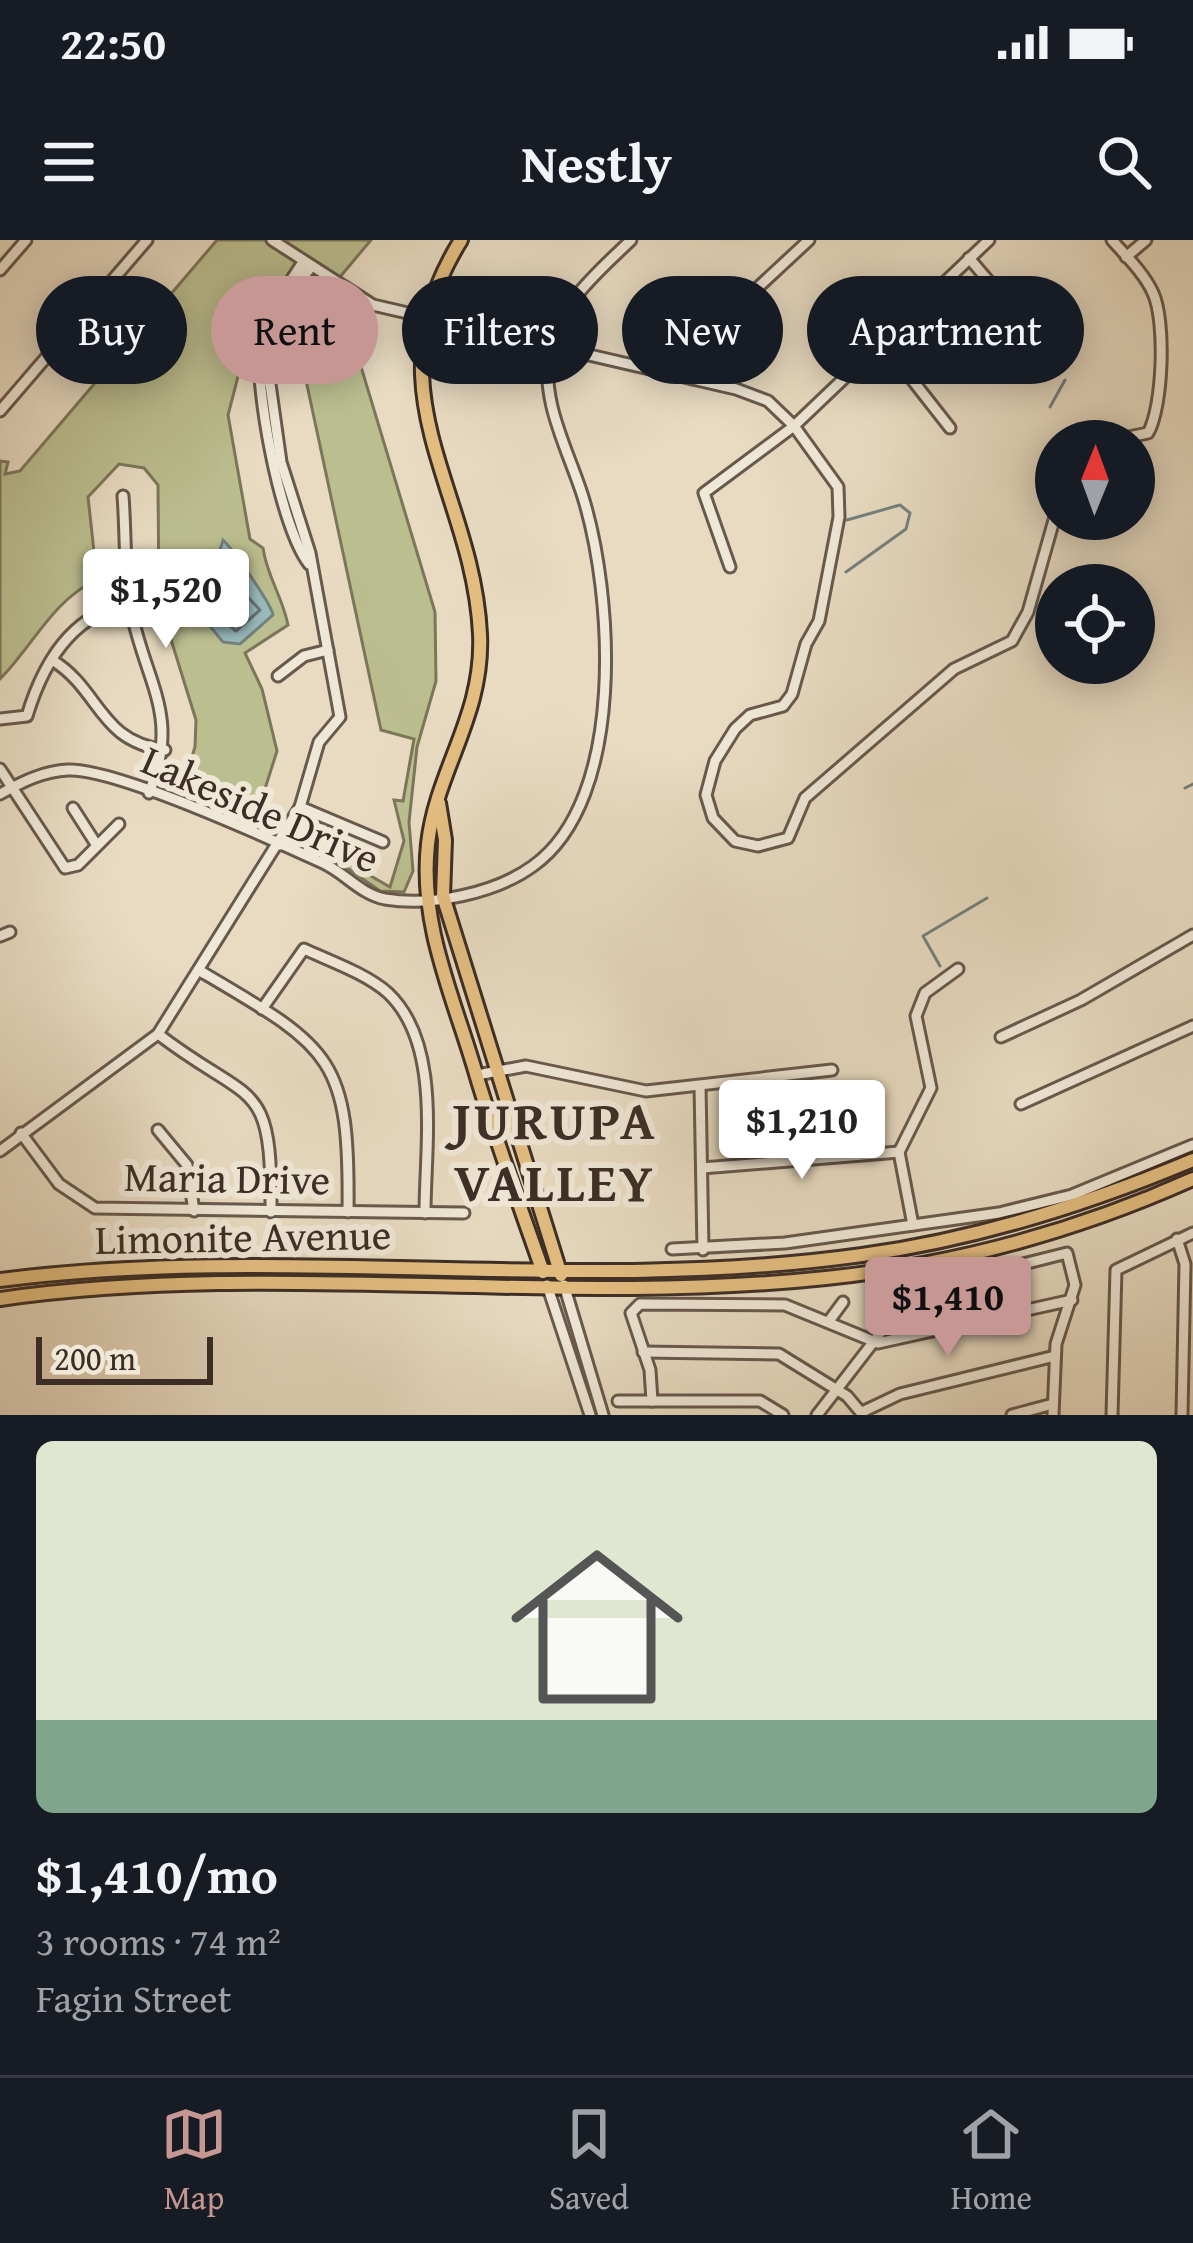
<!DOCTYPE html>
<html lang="en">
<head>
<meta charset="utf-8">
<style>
  :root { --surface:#171b24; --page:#242831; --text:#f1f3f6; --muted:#9ea1a6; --line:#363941; --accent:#c59692 }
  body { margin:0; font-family:"Gentium Book Plus",serif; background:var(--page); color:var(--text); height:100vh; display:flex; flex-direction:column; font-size:45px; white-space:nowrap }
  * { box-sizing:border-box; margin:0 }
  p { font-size:39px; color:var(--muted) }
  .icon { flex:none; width:66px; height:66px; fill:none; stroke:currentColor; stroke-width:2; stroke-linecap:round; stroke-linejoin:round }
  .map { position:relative; height:1175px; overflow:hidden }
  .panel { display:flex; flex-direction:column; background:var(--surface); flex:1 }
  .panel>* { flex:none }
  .top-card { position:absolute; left:36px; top:36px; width:1122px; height:108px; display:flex; gap:24px }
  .needle { width:78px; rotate:1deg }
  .fabs { position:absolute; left:1035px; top:180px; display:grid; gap:24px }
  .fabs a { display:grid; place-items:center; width:120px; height:120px; border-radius:50%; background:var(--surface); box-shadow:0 6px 30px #0003; font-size:60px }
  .scale { position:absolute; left:36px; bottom:30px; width:177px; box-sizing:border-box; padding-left:12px; border:6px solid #3c2e26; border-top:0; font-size:33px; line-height:42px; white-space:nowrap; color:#3c2e26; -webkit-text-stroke:9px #f0e8d7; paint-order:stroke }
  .price { position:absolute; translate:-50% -102px; padding:0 27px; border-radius:12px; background:#fff; color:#222; font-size:39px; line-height:78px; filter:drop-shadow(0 3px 6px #0008) }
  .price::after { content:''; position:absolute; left:50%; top:72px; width:36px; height:27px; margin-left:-18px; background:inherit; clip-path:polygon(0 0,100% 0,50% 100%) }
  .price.current { background:var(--accent); color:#111 }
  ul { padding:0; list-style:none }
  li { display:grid; align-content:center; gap:24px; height:636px; padding:0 36px }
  li span { display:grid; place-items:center; height:372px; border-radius:18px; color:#555 }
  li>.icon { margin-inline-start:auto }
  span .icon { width:216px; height:216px; fill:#fffc; stroke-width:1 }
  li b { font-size:51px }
  .tag { padding:0 42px; border-radius:54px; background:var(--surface); box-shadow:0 6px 30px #0003; font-size:42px; line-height:108px }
  .tag.current { background:var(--accent); color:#111 }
  .status { display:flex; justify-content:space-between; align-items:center; height:84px; padding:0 60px; background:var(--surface); direction:ltr }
  .status svg { height:33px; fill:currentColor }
  header { display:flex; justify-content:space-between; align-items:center; height:156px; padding:0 36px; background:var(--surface); font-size:54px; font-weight:600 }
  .tab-bar { display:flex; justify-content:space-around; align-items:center; height:168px; border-top:3px solid var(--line); background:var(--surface); font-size:33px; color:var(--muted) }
  .tab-bar a { display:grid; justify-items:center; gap:6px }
  .tab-bar .current { color:var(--accent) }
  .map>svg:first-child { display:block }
  .green { fill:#bbbe8f; stroke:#7c765a; stroke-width:3; fill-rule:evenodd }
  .water { fill:#99b9bb; stroke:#74817f; stroke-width:3 }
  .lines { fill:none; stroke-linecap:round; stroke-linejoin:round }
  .shore { stroke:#6a7470; stroke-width:3 }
  .stream { stroke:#74817f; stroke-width:3 }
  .minor-casing { stroke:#67594d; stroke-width:15 }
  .major-casing { stroke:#3c2e26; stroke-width:18 }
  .minor { stroke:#f0e8d7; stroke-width:9 }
  .major { stroke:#e4be81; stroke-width:12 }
  .labels { text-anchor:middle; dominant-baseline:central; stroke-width:12; stroke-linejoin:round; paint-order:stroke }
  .street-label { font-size:42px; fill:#3c2e26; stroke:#f0e8d7 }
  .district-label { font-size:54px; font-weight:bold; letter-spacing:3px; fill:#3c2e26; stroke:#f0e8d7 }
</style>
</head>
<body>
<div class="status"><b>22:50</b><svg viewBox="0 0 49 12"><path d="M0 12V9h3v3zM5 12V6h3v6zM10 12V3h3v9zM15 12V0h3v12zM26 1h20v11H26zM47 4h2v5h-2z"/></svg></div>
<header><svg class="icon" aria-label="menu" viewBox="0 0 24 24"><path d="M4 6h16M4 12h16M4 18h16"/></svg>Nestly<svg class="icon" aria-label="search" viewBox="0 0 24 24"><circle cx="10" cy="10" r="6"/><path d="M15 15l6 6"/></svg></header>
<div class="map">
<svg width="1193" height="1175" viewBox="0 0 1193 1175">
  <rect width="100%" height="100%" fill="#e8dbc2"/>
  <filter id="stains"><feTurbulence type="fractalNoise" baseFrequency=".00167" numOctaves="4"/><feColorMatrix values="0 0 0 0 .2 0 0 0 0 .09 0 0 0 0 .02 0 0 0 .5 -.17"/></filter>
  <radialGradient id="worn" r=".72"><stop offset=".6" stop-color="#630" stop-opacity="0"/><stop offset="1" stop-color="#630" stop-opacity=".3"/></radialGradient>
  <path class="green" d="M217,0H371L319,62L326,94L356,110L435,372L436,441L417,507L409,582L413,631L404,652L380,651L343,625L180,556L195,507L196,480L159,361L158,245L144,228L119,224L88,257L97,339C50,363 34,405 0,439V221L8,222L5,234L20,231ZM289,61L381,490L414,499L403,561L394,560L404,601L390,647L282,585L256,577L277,511L262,449L245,413L288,385C282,355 267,337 263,308L250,299L228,175L249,94Z"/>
  <path class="water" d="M223,300C232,308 272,365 273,375L240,404L223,402L209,385L211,341Z"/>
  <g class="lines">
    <polygon class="shore" points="230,338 260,370 236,391 221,379 223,343"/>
    <g class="stream">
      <polyline points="1050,167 1065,140"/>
      <polyline points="846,332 906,289 910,273 900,265 847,280"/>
      <polyline points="1185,548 1193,544"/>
      <polyline points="940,726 923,696 987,658"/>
    </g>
    <defs>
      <g id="minor">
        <polyline points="272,0 373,65 736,149 768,161 794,186 838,247 839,277 819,381 806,404 792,454 783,466 750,475 735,489 715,521 706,555 713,578 735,601 758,606 788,598 805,558 954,429 1012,401 1028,372 1056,273"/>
        <polyline points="1126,17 1146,0"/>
        <polyline points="969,18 1043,105"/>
        <polyline points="303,22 280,57 291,53 311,27"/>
        <polyline points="0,30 26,0"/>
        <path d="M280,57C270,71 262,82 260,99C254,146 280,287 309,324"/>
        <polyline points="881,100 950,188"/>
        <polyline points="263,132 270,144 281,222 310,313 340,477 319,502 300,567 383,602"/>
        <polyline points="692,139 709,93 809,0"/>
        <polyline points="0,171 147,0"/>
        <path d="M1109,201L1148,193C1163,167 1166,81 1153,53C1144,33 1126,16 1112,0"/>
        <path d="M123,256C126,294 124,334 131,370C146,444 181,476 149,553"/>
        <polyline points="730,327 704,253 794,186 989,0"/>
        <path d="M52,420C101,450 98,501 165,510"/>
        <polyline points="278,436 304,416 328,410"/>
        <path d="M0,479L27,476C43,423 72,373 130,364"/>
        <polyline points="0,529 65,628 78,625 119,584"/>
        <path d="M0,554C22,542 43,531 68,530C115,528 273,600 323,623C345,633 360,654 385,659C431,667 496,653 533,626C627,559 613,354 583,257C568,209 539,160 550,108C560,63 600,30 631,0"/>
        <polyline points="73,568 96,604"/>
        <polyline points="0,696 10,692"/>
        <path d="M200,731C331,808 350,816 348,972"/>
        <path d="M262,769L304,709C330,721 367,734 388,753C442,804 425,907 425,973"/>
        <path d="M158,794C253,867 272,835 271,972"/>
        <polyline points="1001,797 1081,760 1193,695"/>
        <polyline points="477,835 526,826 646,851 832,830"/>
        <polyline points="700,846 703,1010"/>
        <polyline points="1021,864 1193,786"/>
        <polyline points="158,890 187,925 194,971"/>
        <polyline points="21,893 59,944 95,968 464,973"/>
        <polyline points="0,911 158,794 300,567 294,591 280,605"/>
        <polyline points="702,928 899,912"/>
        <polyline points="913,985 899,912 931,848 916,776 925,753 958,729"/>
        <polyline points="1177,999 1185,1024 1182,1175"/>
        <polyline points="672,1009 785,1003 999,973 1072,955 1193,905"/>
        <polyline points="547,1045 590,1175"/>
        <polyline points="564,1045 603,1175"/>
        <polyline points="829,1081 843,1062"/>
        <polyline points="643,1112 779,1114 847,1156 863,1175"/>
        <polyline points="618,1161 760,1161 783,1175"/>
        <polyline points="652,1161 650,1130 631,1073 640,1064 785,1065 878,1103 1072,1060"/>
        <polyline points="862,1172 900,1154 1055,1116"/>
        <polyline points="817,1175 912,1052 1067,1013 1075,1045 1056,1104 1053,1175"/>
        <polyline points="1012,1175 1053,1164"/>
        <polyline points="1112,1175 1116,1030 1193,993"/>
      </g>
      <g id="major">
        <path d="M461,0C366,152 473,248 480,394C484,476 436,530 428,604C419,685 454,758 476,834C496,901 520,966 543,1032"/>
        <polyline points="439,563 445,600 443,656 561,1035"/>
        <path d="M0,1040C286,1003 577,1055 862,1015C978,999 1086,965 1193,920"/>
        <path d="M0,1059C274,1020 552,1067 826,1038C952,1025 1077,991 1193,939"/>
      </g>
    </defs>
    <use href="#minor" class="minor-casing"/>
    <use href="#major" class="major-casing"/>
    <use href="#minor" class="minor"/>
    <use href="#major" class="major"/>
  </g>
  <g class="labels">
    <g class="street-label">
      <text transform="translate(261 568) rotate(24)">Lakeside Drive</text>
      <text transform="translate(227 937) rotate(1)">Maria Drive</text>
      <text transform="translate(243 996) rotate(-1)">Limonite Avenue</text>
    </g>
    <g class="district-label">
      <text x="555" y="879">JURUPA<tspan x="555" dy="62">VALLEY</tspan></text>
    </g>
  </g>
  <rect width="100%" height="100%" filter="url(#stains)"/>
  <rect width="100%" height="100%" fill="url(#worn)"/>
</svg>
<div class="fabs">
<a><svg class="needle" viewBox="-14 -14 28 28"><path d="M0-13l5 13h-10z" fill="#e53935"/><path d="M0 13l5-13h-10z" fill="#9ea1a6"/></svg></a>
<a><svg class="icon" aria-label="locate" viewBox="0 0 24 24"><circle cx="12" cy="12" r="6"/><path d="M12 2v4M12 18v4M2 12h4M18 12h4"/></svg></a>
</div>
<div class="scale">200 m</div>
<b class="price" style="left:166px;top:411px">$1,520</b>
<b class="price" style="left:802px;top:942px">$1,210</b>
<b class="price current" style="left:948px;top:1119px">$1,410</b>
<div class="top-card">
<a class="tag">Buy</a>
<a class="tag current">Rent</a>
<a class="tag">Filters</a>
<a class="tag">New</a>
<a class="tag">Apartment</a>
</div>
</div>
<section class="panel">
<ul>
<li><span style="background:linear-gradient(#dfe7d0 75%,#7fa58c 0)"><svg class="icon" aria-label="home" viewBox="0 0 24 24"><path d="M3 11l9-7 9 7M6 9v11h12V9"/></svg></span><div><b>$1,410/mo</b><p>3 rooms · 74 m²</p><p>Fagin Street</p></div></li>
</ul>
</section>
<nav class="tab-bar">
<a class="current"><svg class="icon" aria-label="map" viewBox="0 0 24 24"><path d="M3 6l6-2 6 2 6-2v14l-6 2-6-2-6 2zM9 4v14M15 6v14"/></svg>Map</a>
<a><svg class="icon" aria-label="saved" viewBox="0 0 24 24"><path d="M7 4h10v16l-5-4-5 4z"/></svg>Saved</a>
<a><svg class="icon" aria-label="home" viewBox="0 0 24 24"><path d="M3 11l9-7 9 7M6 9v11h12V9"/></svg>Home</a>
</nav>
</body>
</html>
